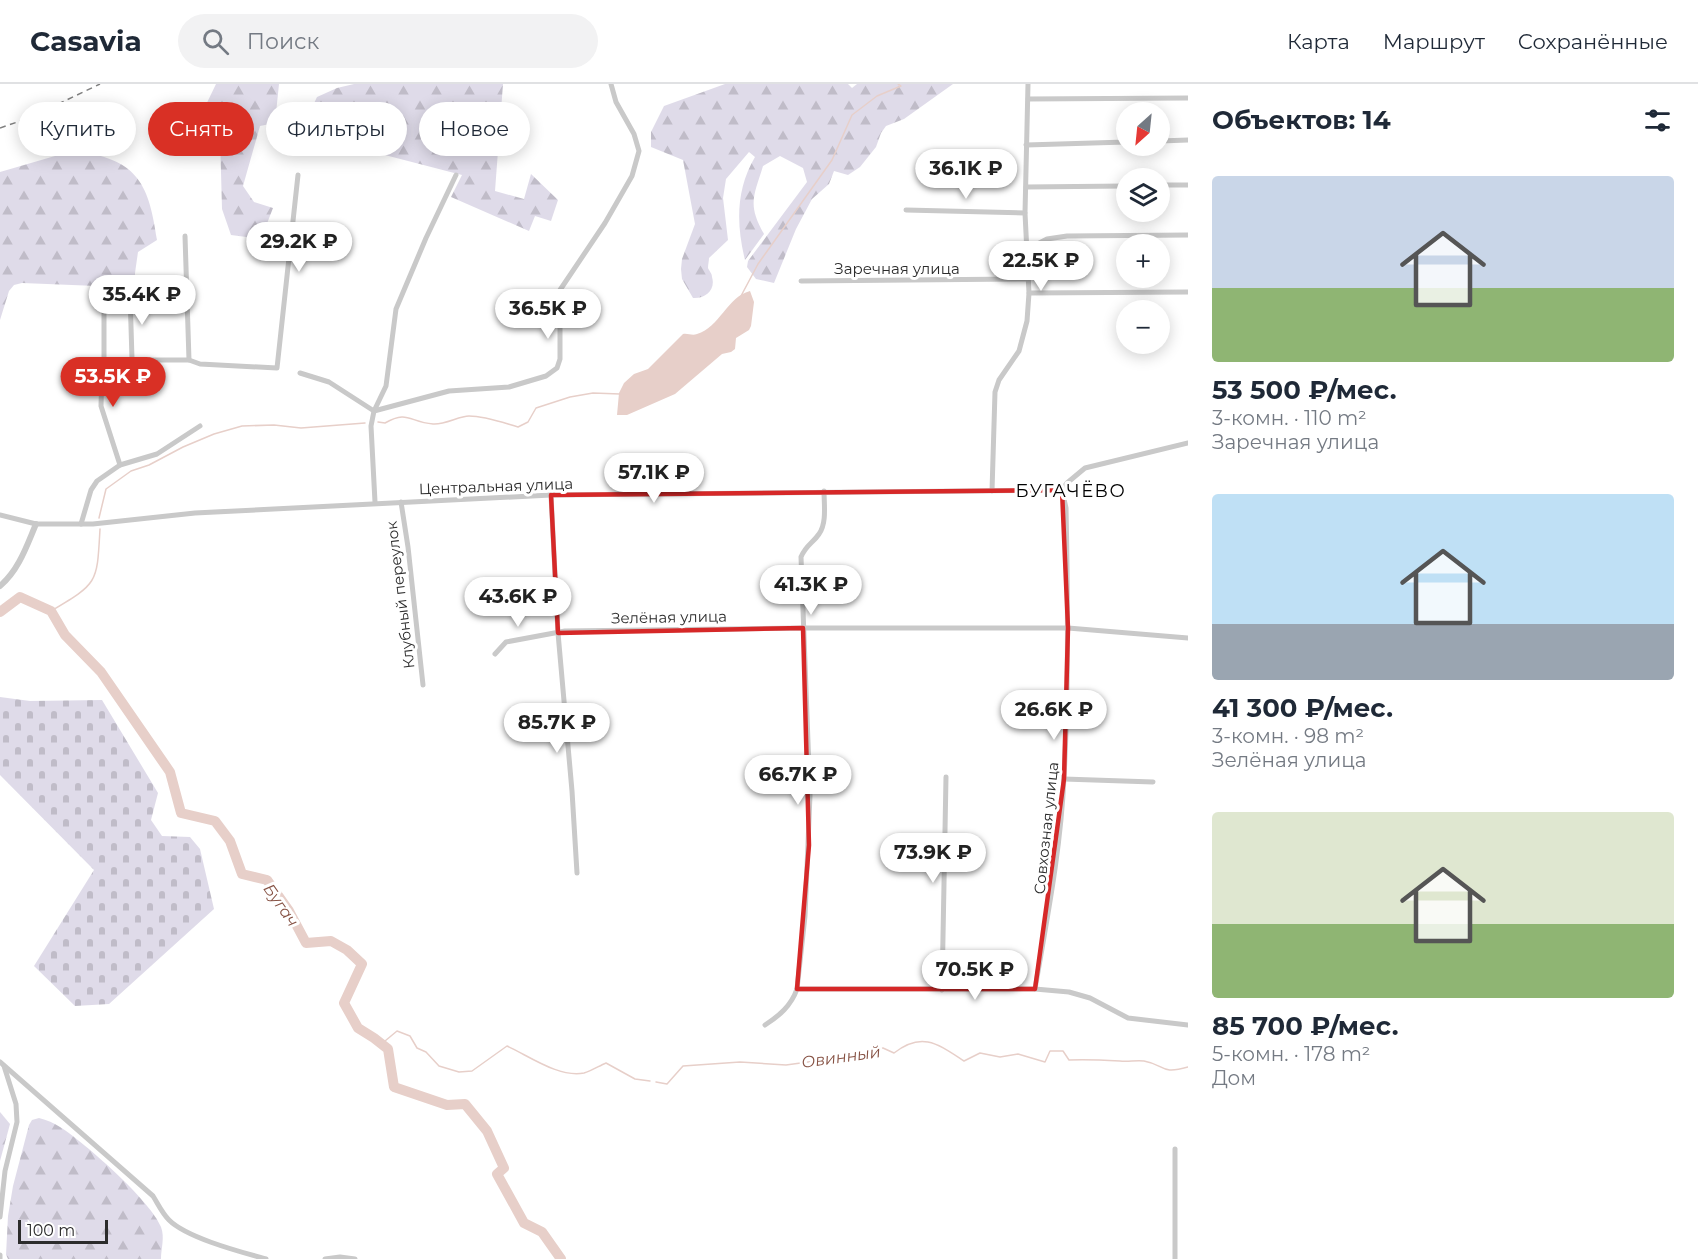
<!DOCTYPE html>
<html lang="ru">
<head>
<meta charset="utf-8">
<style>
  :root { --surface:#fff; --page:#f2f2f3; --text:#1f2937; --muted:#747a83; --line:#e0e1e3; --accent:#d93025 }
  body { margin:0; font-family:Montserrat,sans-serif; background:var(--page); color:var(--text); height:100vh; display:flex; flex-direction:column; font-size:22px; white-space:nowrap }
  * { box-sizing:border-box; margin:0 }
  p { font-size:20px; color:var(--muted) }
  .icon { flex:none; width:33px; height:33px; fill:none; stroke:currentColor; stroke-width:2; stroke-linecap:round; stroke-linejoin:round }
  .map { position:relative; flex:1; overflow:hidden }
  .panel { display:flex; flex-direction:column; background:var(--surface); width:510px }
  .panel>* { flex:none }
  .hud { position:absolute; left:18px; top:18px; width:570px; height:54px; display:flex; gap:12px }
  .needle { width:39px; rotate:207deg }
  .tools { position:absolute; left:1116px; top:18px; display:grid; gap:12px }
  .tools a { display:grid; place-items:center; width:54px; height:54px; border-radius:50%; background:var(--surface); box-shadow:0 3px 15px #0003; font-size:30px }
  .scale { position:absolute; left:18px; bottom:15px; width:90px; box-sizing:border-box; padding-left:6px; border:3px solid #2c2c2c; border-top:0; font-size:16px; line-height:21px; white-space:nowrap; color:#2c2c2c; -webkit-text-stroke:4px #fff; paint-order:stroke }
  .price { position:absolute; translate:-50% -51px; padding:0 14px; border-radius:21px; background:#fff; color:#222; font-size:20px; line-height:39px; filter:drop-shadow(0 2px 3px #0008) }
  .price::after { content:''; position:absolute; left:50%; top:36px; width:18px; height:14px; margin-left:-9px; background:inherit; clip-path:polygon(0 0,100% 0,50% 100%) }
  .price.current { background:var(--accent); color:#fff }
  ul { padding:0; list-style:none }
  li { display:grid; align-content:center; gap:12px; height:318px; padding:0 24px }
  li span { display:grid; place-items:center; height:186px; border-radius:6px; color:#555 }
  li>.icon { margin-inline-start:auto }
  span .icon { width:108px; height:108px; fill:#fffc; stroke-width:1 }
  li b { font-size:26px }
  h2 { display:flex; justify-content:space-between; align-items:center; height:72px; padding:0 24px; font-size:26px }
  .tag { padding:0 21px; border-radius:27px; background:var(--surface); box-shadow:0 3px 15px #0003; font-size:21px; line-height:54px }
  .tag.current { background:var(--accent); color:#fff }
  header { display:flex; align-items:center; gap:36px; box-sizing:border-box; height:84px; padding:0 30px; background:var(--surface); border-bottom:2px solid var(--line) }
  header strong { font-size:28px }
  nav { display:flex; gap:33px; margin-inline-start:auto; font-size:21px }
  .search { width:420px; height:54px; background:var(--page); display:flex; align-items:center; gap:15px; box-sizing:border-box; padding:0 21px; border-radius:33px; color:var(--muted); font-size:22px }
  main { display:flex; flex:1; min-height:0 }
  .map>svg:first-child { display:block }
  .forest { fill:url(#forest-firs) }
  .cemetery { fill:url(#cemetery-stones) }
  .water { fill:#e7cfc9 }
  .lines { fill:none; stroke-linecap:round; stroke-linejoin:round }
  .stream { stroke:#e7cfc9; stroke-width:1.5 }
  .river { stroke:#e7cfc9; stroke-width:10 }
  .minor { stroke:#c9c9c9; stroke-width:5 }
  .tertiary { stroke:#c9c9c9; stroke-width:6 }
  .rail { stroke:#818181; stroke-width:1.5; stroke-dasharray:6 4.5; stroke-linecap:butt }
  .marked { fill:none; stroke:#d62828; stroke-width:4.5; stroke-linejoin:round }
  .labels { text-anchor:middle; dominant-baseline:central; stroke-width:6; stroke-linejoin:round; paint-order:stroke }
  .street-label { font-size:15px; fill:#2c2c2c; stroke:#fff }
  .water-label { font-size:16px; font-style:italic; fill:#865143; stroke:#fff }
  .quarter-label { font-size:18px; letter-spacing:1.5px; fill:#000; stroke:#fff }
</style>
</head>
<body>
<header>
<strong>Casavia</strong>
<div class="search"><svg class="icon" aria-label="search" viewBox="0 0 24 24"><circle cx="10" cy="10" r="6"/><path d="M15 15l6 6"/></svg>Поиск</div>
<nav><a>Карта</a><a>Маршрут</a><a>Сохранённые</a></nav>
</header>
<main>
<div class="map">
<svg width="1188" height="1175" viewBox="0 0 1188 1175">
  <defs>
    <pattern id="forest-firs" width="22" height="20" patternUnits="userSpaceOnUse" patternTransform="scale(1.5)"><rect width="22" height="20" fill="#dfdbe9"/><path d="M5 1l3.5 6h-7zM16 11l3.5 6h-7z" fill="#c0bcc8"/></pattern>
    <pattern id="cemetery-stones" width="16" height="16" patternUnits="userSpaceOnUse" patternTransform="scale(1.5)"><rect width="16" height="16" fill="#dfdbe9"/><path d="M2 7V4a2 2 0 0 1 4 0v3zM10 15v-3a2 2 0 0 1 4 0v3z" fill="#c0bcc8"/></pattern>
  </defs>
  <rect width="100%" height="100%" fill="#fff"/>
  <g class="forest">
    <polygon points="216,0 279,0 275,39 260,42 243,102 254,118 273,124 261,155 231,151 222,125 220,51 203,27"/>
    <polygon points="354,0 503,0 495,107 524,115 531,90 558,116 551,137 535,132 529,147 451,113 462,91 300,49 317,13 337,4"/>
    <path d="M725,0H848L852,4L857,0H953L904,35L886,42L881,49L876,63L860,83L848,91L834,87L829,100L812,115L796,145L774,199L756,195L747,183L748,177L807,98L803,84L780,72L763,82C754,112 747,120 764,150L745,176C736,140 736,105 755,73L749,68L726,95L723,114L728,156L709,174C709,177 708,180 708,184C709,187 712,189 712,193C716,206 705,215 693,214L682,195L681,185L682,175L695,140L683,76L651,63V48L664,22Z"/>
    <path d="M80,68C139,76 149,102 157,156L138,168L134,196L122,203L22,199L14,201L9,207L0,236V88L55,72Z"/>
    <polygon points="0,1028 10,1040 0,1077"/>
    <path d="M39,1034C47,1036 54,1039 60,1043C84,1058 152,1118 161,1143C165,1154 161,1164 161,1175H8L6,1171L8,1132L13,1102L29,1041L32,1036Z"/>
  </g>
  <polygon class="cemetery" points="0,613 30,617 102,616 158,709 151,736 162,752 190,753 200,765 214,825 109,920 75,922 34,882 94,786 0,691"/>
  <path class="water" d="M750,207L754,218L751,242L749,246L736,254L735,265L731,268L722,270L675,310L627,331H617L619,309L624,299L634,290L648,285L683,250C688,249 692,252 697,250C720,243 727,213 750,207Z"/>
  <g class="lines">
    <g class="stream">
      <polyline points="741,212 758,180 832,76 852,31 877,12 901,2 898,0"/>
      <path d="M378,338L385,339C408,326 409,338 433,340C445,341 459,332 469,332C485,332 501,338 518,343L528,338L536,324L570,313L593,309L620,310"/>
      <polyline points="99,434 106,405 131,387 149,381 183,363 214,350 242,342 274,341 301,344 365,339"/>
      <path d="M51,527C98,499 97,500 100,445"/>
      <path d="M374,954L385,957L397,947L410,952L417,964L426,968L439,982L459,988L472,987L507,962C529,972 559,994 584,989C591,987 599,982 606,979L635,995L650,997"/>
      <path d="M656,998L667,1000L683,982L740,978L786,981L852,972L883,964L894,969C922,947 938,960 964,977L980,969L1000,973L1018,970L1045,978L1050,967H1063L1069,976C1086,975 1103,976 1120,977C1128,978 1136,976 1144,977C1166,981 1160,991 1188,983"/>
    </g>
    <polyline class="river" points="0,528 20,513 51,527 65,551 101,588 170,688 181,729 215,737 230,757 242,790 267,796 289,827 306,859 331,857 347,866 362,880 344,919 358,944 374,954 388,965 394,1003 447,1021 465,1020 487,1047 504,1084 497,1090 524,1139 542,1148 561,1175"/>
    <g class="minor">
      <polyline points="1028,15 1188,14"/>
      <polyline points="1160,57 1188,56"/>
      <polyline points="1026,61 1126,58"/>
      <polyline points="1160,101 1188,101"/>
      <polyline points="1026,103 1126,102"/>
      <polyline points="906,126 1025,129"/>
      <polyline points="185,152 189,276"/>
      <polyline points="1026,166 1047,155 1067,152 1188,151"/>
      <polyline points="801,197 1028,195"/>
      <polyline points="104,207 104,278"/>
      <polyline points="1029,209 1188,208"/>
      <polyline points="130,210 132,275"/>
      <polyline points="300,289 329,298 374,327 449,307 509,303 546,292 557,284 560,275 560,206 605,139 632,92 639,67 634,50 616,18 611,0"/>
      <polyline points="120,381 101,322 102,286 107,276 189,276 200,280 277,284 298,91"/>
      <polyline points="992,407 995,308 999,296 1019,267 1027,237 1029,209 1025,129 1028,0"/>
      <polyline points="551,411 558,549 572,707 577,789"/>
      <polyline points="375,418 371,342 374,327 386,302 396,225 426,154 456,91"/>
      <polyline points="401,418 408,463 423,601"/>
      <polyline points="0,431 36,440 93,440 195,429 551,411 1062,406 1067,399 1085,384 1188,359"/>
      <polyline points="81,440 91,406 97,397 120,381 157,370 200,342"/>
      <polyline points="495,570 506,558 565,547 805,544 1068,544 1188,554"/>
      <polyline points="1064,695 1153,698"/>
      <path d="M797,905L805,832L810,711L801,473C806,461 813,459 819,450C827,439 824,420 824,407"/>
      <path d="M1035,905C1047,835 1061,764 1064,693C1069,603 1068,514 1066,424L1062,406"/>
      <polyline points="942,906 946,693"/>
      <path d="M765,941C779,932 791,922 797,905H1035L1069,908L1090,914L1128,934L1188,941"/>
      <path d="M0,978L153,1112C158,1120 162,1129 169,1136C187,1154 241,1168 266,1175"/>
      <polyline points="0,1133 5,1087 17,1038 16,1020 4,982"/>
      <polyline points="0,1171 0,1175"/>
      <polyline points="325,1175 340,1173 355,1175"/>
      <polyline points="1175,1175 1175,1065"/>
    </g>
    <path class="tertiary" d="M0,502C19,486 27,461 36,440"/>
    <polyline class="rail" points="0,44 29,34 100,0"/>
  </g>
  <path class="marked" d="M1062,406L1068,544L1064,695L1035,905H797L809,761L803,544L558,549L551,411Z"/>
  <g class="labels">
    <g class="street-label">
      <text x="897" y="184">Заречная улица</text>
      <text transform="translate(496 402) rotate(-2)">Центральная улица</text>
      <text transform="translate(400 511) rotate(-97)">Клубный переулок</text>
      <text transform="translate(669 533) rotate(-1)">Зелёная улица</text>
      <text transform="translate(1046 744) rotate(-84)">Совхозная улица</text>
    </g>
    <g class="water-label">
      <text transform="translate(281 821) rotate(55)">Бугач</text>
      <text transform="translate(841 973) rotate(-8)">Овинный</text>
    </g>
    <g class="quarter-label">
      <text x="1071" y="407">БУГАЧЁВО</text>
    </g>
  </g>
</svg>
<div class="tools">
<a><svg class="needle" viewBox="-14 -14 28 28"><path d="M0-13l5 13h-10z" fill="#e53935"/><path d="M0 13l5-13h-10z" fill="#747a83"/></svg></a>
<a><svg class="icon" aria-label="layers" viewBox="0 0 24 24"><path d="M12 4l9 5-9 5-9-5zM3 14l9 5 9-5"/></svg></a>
<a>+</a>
<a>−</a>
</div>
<div class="scale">100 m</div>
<b class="price" style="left:966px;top:116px">36.1K ₽</b>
<b class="price" style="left:299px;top:189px">29.2K ₽</b>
<b class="price" style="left:1041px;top:208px">22.5K ₽</b>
<b class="price" style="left:142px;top:242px">35.4K ₽</b>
<b class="price" style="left:548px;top:256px">36.5K ₽</b>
<b class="price current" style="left:113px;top:324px">53.5K ₽</b>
<b class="price" style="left:654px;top:420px">57.1K ₽</b>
<b class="price" style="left:811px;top:532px">41.3K ₽</b>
<b class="price" style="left:518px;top:544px">43.6K ₽</b>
<b class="price" style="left:1054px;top:657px">26.6K ₽</b>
<b class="price" style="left:557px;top:670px">85.7K ₽</b>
<b class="price" style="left:798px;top:722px">66.7K ₽</b>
<b class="price" style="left:933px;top:800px">73.9K ₽</b>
<b class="price" style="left:975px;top:917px">70.5K ₽</b>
<div class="hud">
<a class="tag">Купить</a>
<a class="tag current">Снять</a>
<a class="tag">Фильтры</a>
<a class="tag">Новое</a>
</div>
</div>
<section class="panel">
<h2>Объектов: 14<svg class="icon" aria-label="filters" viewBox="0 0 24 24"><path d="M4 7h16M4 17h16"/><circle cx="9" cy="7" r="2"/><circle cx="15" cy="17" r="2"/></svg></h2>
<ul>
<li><span style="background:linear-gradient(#c9d6e8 60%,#8fb573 0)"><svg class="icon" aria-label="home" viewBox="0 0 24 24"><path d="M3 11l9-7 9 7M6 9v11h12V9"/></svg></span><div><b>53 500 ₽/мес.</b><p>3-комн. · 110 m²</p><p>Заречная улица</p></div></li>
<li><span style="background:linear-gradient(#bfe0f5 70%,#9aa5b1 0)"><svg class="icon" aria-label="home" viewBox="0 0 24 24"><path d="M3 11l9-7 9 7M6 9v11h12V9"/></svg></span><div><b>41 300 ₽/мес.</b><p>3-комн. · 98 m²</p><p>Зелёная улица</p></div></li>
<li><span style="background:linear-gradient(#dfe7d0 60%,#8fb573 0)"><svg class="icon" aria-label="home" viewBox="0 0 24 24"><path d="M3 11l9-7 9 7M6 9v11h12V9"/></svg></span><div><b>85 700 ₽/мес.</b><p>5-комн. · 178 m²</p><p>Дом</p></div></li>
</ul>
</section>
</main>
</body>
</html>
